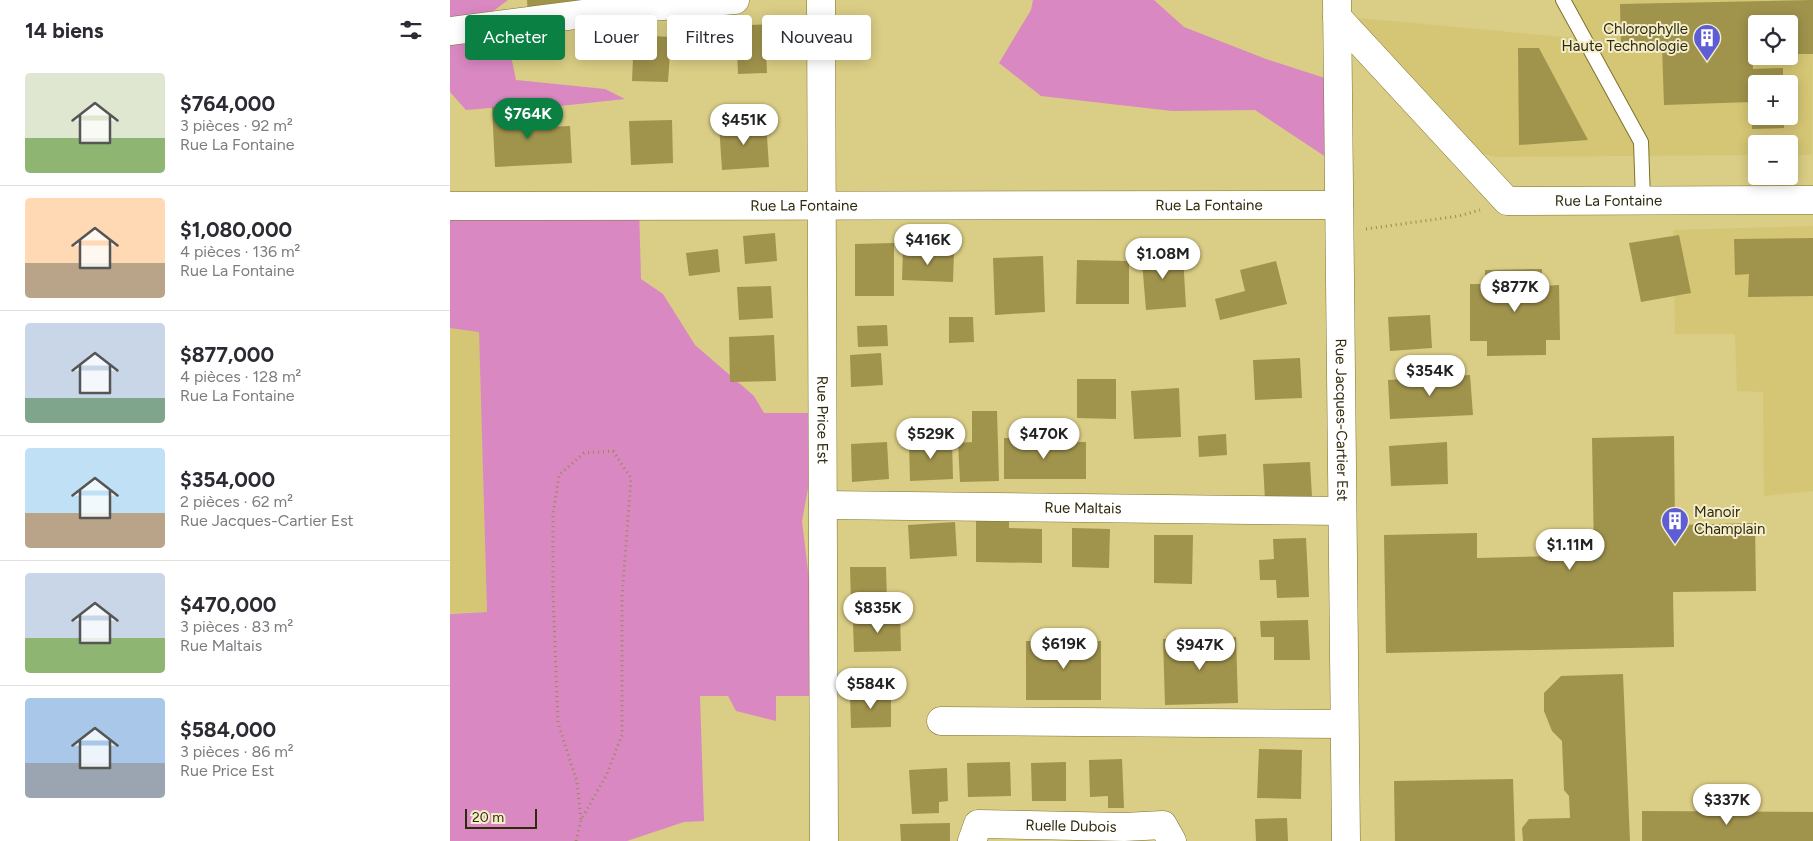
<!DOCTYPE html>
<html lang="fr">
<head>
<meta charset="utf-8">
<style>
  :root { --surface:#fff; --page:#f2f2f3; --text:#2b2b33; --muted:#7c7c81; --line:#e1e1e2; --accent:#0b8043 }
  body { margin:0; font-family:Figtree,sans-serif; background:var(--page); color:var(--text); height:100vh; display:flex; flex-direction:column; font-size:19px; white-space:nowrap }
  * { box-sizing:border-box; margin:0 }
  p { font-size:16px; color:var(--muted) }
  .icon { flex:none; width:28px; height:28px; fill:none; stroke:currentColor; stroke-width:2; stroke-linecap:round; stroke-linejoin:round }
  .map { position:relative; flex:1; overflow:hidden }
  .details { display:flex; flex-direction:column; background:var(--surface); width:450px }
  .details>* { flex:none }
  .top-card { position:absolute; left:15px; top:15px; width:475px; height:45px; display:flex; gap:10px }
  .controls { position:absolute; left:1298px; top:15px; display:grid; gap:10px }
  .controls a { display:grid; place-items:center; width:50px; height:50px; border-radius:5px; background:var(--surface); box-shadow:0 2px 12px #0003; font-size:25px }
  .scale { position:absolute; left:15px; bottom:12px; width:72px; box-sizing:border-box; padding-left:5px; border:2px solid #2f2a0c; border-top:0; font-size:14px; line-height:18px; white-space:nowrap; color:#2f2a0c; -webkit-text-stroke:4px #f3edca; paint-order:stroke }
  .price { position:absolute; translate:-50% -42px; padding:0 11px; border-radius:18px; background:#fff; color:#222; font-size:16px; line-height:32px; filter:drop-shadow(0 1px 2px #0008) }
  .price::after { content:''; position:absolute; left:50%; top:30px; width:15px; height:11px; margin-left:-8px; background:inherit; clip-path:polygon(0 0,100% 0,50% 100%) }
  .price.current { background:var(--accent); color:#fff }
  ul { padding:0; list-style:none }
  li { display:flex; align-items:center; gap:15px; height:125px; padding:0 25px }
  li+li { border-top:1px solid var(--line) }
  li span { display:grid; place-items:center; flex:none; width:140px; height:100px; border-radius:5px; color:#555 }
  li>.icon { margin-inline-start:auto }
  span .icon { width:60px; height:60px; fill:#fffc; stroke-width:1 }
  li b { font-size:21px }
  h2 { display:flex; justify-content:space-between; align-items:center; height:60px; padding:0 25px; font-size:21px }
  .chip { padding:0 18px; border-radius:5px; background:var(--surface); box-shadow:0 2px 12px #0003; font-size:18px; line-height:45px }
  .chip.current { background:var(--accent); color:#fff }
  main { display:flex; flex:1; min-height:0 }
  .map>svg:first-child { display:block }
  .built { fill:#d5c675; fill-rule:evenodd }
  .green { fill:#d988c1 }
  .building { fill:#a0934c }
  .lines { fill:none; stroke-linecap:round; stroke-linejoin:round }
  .service-casing { stroke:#7f722a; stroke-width:16 }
  .minor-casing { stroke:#7f722a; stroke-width:29 }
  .tertiary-casing { stroke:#7f722a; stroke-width:29 }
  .secondary-casing { stroke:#7f722a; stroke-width:29 }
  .path { stroke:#948b54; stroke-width:3; stroke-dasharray:1 4; stroke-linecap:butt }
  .service { stroke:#fff; stroke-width:14 }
  .minor { stroke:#fff; stroke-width:28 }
  .tertiary { stroke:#fff; stroke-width:28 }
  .secondary { stroke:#fff; stroke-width:28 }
  .labels { text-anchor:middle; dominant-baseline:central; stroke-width:4; stroke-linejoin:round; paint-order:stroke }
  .poi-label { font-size:15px; fill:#2f2a0c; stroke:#f3edca; text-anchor:end }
  .street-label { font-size:15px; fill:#2f2a0c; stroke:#f3edca }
</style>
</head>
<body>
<main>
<section class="details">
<h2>14 biens<svg class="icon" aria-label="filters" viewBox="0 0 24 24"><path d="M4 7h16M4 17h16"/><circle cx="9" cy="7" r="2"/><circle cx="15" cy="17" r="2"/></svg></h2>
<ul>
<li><span style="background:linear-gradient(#dfe7d0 65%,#8fb573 0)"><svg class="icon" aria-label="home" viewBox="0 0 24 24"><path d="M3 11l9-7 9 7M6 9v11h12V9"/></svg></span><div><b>$764,000</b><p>3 pièces · 92 m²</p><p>Rue La Fontaine</p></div></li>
<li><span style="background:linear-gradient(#ffd9b3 65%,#b9a48a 0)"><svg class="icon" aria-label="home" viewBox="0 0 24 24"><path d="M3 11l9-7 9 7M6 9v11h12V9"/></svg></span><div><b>$1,080,000</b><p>4 pièces · 136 m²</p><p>Rue La Fontaine</p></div></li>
<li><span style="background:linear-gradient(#c9d6e8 75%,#7fa58c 0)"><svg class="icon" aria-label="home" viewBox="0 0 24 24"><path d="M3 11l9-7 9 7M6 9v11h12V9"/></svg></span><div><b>$877,000</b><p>4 pièces · 128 m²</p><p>Rue La Fontaine</p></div></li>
<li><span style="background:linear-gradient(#bfe0f5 65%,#b9a48a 0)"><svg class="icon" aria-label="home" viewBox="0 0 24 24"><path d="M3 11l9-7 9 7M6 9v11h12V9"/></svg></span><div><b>$354,000</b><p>2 pièces · 62 m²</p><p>Rue Jacques-Cartier Est</p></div></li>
<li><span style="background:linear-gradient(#c9d6e8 65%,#8fb573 0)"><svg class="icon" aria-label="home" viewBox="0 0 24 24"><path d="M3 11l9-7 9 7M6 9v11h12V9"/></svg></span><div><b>$470,000</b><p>3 pièces · 83 m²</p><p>Rue Maltais</p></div></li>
<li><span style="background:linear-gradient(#a9c7e8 65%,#9aa5b1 0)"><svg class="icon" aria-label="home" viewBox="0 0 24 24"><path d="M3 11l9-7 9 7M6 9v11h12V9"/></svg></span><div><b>$584,000</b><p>3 pièces · 86 m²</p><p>Rue Price Est</p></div></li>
</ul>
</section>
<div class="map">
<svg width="1363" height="841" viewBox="0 0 1363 841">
  <rect width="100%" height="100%" fill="#dacd85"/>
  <g class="built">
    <path d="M1113,0H1363L1362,155H1339V144H1306V155L1046,157L1018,150L914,42L908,18L1134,39ZM1306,24H1339V56H1306ZM1306,84H1339V116H1306Z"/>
    <polygon points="1363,226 1363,491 1314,496 1313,392 1287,391 1285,334 1225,334 1223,230"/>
    <polygon points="0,328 29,331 37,612 0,613"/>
  </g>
  <g class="green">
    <polygon points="0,0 58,0 18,30 60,51 66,80 155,89 175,99 110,106 75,105 16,110 0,92"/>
    <polygon points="583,0 704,0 734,27 816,59 887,82 888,165 805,110 722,111 591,96 549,63 581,10"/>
    <polygon points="0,206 189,207 191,279 213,294 245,345 304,396 314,413 372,413 352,521 373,696 326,696 326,721 286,711 278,696 250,696 254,821 234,822 177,841 0,841 0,614 37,612 29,332 0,328"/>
  </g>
  <g class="building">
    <polygon points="77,0 163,0 78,17"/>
    <polygon points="1363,0 1363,54 1339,54 1339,24 1306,24 1306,55 1302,55 1303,69 1333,68 1333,84 1306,84 1306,116 1334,116 1334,128 1302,129 1301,102 1214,105 1212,45 1171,46 1170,4"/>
    <polygon points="324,24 325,52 316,52 317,73 288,74 287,51 272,51 271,26"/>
    <polygon points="184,35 221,37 218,82 182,81"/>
    <polygon points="1068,48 1089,48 1138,140 1069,145"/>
    <polygon points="75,105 77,128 120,126 122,163 45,167 42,107"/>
    <polygon points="222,120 223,163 181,165 179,121"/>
    <polygon points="316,121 319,167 272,170 269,124"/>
    <polygon points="325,233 327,261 295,264 293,236"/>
    <polygon points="1229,235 1241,293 1191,302 1179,243"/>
    <polygon points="1363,238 1363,296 1298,297 1299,274 1285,275 1284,239"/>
    <polygon points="444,243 444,296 405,296 405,244"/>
    <polygon points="715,247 715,257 733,256 736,307 696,310 691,249"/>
    <polygon points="268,249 270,272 239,276 236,253"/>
    <polygon points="453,249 504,251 503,282 452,280"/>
    <polygon points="593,256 595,312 545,315 543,258"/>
    <polygon points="627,260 679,261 679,304 626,304"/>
    <polygon points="826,261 837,304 770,320 765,299 795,291 790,270"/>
    <polygon points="1092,269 1092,286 1109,285 1110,340 1096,340 1096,355 1037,356 1037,341 1020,341 1020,284 1035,284 1035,270"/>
    <polygon points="321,286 323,318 289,320 287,287"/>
    <polygon points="980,315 982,348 940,351 938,317"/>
    <polygon points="499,317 523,317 524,342 499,343"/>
    <polygon points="437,325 438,346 408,347 407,326"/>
    <polygon points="324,335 326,381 280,382 279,337"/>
    <polygon points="431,353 433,385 401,387 400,355"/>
    <polygon points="850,358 852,398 805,400 803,360"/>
    <polygon points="1020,375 1023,415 940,419 938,380"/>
    <polygon points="627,379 666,379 666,419 627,418"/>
    <polygon points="729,388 731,437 684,439 681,391"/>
    <polygon points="522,411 547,411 549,481 510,482 508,443 522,442"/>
    <polygon points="776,434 777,455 749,457 748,436"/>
    <polygon points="1224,436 1225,525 1305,523 1306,591 1223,592 1224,647 936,653 934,535 1027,533 1027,558 1144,555 1142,438"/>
    <polygon points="554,438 587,438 587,442 636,442 636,479 554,479"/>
    <polygon points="502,440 503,479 460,481 459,441"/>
    <polygon points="437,442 439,479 402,482 401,444"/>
    <polygon points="997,442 998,484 941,486 939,446"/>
    <polygon points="860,462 862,497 815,500 813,464"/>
    <polygon points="526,521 559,521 559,528 592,529 592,563 526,562"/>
    <polygon points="505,522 507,556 460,559 458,525"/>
    <polygon points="622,528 660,529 659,568 622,567"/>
    <polygon points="704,535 743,535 742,584 704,583"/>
    <polygon points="856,538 859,597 827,598 826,580 810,580 809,560 824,559 823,539"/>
    <polygon points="400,567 436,567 437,604 401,605"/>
    <polygon points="421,614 450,614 451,651 404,652 403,624 421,623"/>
    <polygon points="858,620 860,660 824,660 824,637 811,637 810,621"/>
    <polygon points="786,637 788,703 715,705 713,639"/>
    <rect x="576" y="641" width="75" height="59"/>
    <polygon points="1173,674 1180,841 1073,841 1072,828 1079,819 1120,818 1119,796 1114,790 1112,741 1102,731 1094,711 1094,693 1111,676"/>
    <polygon points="441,692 441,727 401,728 400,693"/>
    <polygon points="809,749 852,750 851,799 807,798"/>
    <polygon points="672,759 674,808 658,808 658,796 640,797 639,760"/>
    <polygon points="560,762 561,796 518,797 517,763"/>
    <polygon points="616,762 616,801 582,801 581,763"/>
    <polygon points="497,768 498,801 489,802 489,813 462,814 459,770"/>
    <polygon points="1063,779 1065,841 945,841 944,781"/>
    <polygon points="1192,811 1363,812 1363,841 1192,841"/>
    <polygon points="837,818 838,841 806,841 805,819"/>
    <polygon points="500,823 500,841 451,841 450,824"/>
  </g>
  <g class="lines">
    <defs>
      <polyline id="service" points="1113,0 1191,142 1193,200"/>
      <g id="minor">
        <path id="s1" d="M887,17L1057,201L1363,200"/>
        <polyline points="0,31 164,10 285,0"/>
        <path id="s2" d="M0,206L889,205"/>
        <path id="s3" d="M373,505L892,511"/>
        <polyline points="491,721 894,724"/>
        <path id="s4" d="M522,841L528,824L674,827L713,825L722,841"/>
      </g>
      <g id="tertiary">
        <path id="s5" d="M371,0L374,841"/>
      </g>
      <g id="secondary">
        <path id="s6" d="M887,0L896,841"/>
      </g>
    </defs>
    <use href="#service" class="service-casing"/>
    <use href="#minor" class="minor-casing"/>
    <use href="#tertiary" class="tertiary-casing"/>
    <use href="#secondary" class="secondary-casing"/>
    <g class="path">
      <polyline points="916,229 1009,216 1030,210"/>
      <polyline points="126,841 131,820 156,776 172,735 172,597 181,478 163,451 134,453 109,475 103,515 103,593 108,723 127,782 131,820"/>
    </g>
    <use href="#service" class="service"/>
    <use href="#minor" class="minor"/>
    <use href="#tertiary" class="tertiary"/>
    <use href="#secondary" class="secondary"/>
  </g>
  <defs>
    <symbol id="building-pin" viewBox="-11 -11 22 30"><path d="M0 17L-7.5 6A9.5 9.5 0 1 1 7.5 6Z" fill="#5e5dd5" stroke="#f3edca"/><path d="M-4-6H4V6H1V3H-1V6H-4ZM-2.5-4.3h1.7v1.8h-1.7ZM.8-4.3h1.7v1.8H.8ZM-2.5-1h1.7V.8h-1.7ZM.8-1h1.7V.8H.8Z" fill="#fff"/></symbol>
  </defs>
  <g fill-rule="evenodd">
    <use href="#building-pin" x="1241" y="22" width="32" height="43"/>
    <use href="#building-pin" x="1209" y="505" width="32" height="43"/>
  </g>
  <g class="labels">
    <g class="poi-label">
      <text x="1238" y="29">Chlorophylle<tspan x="1238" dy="17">Haute Technologie</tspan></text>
      <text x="1244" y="512" text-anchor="start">Manoir<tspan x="1244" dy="17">Champlain</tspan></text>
    </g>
    <g class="street-label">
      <text stroke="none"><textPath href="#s1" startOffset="352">Rue La Fontaine</textPath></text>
      <text stroke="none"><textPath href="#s2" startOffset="759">Rue La Fontaine</textPath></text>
      <text stroke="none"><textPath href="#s2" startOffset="354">Rue La Fontaine</textPath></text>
      <text stroke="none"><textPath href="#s5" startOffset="420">Rue Price Est</textPath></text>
      <text stroke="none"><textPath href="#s6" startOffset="420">Rue Jacques-Cartier Est</textPath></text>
      <text stroke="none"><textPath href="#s3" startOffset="260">Rue Maltais</textPath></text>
      <text stroke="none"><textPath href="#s4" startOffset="111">Ruelle Dubois</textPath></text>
    </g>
  </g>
</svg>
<div class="controls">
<a><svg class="icon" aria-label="locate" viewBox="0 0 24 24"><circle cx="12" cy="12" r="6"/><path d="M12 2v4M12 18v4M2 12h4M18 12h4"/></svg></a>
<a>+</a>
<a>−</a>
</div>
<div class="scale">20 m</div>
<b class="price current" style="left:78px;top:140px">$764K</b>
<b class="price" style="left:294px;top:146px">$451K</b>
<b class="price" style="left:478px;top:266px">$416K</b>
<b class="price" style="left:713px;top:280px">$1.08M</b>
<b class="price" style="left:1065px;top:313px">$877K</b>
<b class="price" style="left:980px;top:397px">$354K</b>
<b class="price" style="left:481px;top:460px">$529K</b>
<b class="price" style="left:594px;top:460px">$470K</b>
<b class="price" style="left:1120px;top:571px">$1.11M</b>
<b class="price" style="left:428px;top:634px">$835K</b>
<b class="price" style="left:614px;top:670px">$619K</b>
<b class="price" style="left:750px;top:671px">$947K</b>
<b class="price" style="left:421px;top:710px">$584K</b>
<b class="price" style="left:1277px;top:826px">$337K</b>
<div class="top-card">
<a class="chip current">Acheter</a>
<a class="chip">Louer</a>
<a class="chip">Filtres</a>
<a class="chip">Nouveau</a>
</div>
</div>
</main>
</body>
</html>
